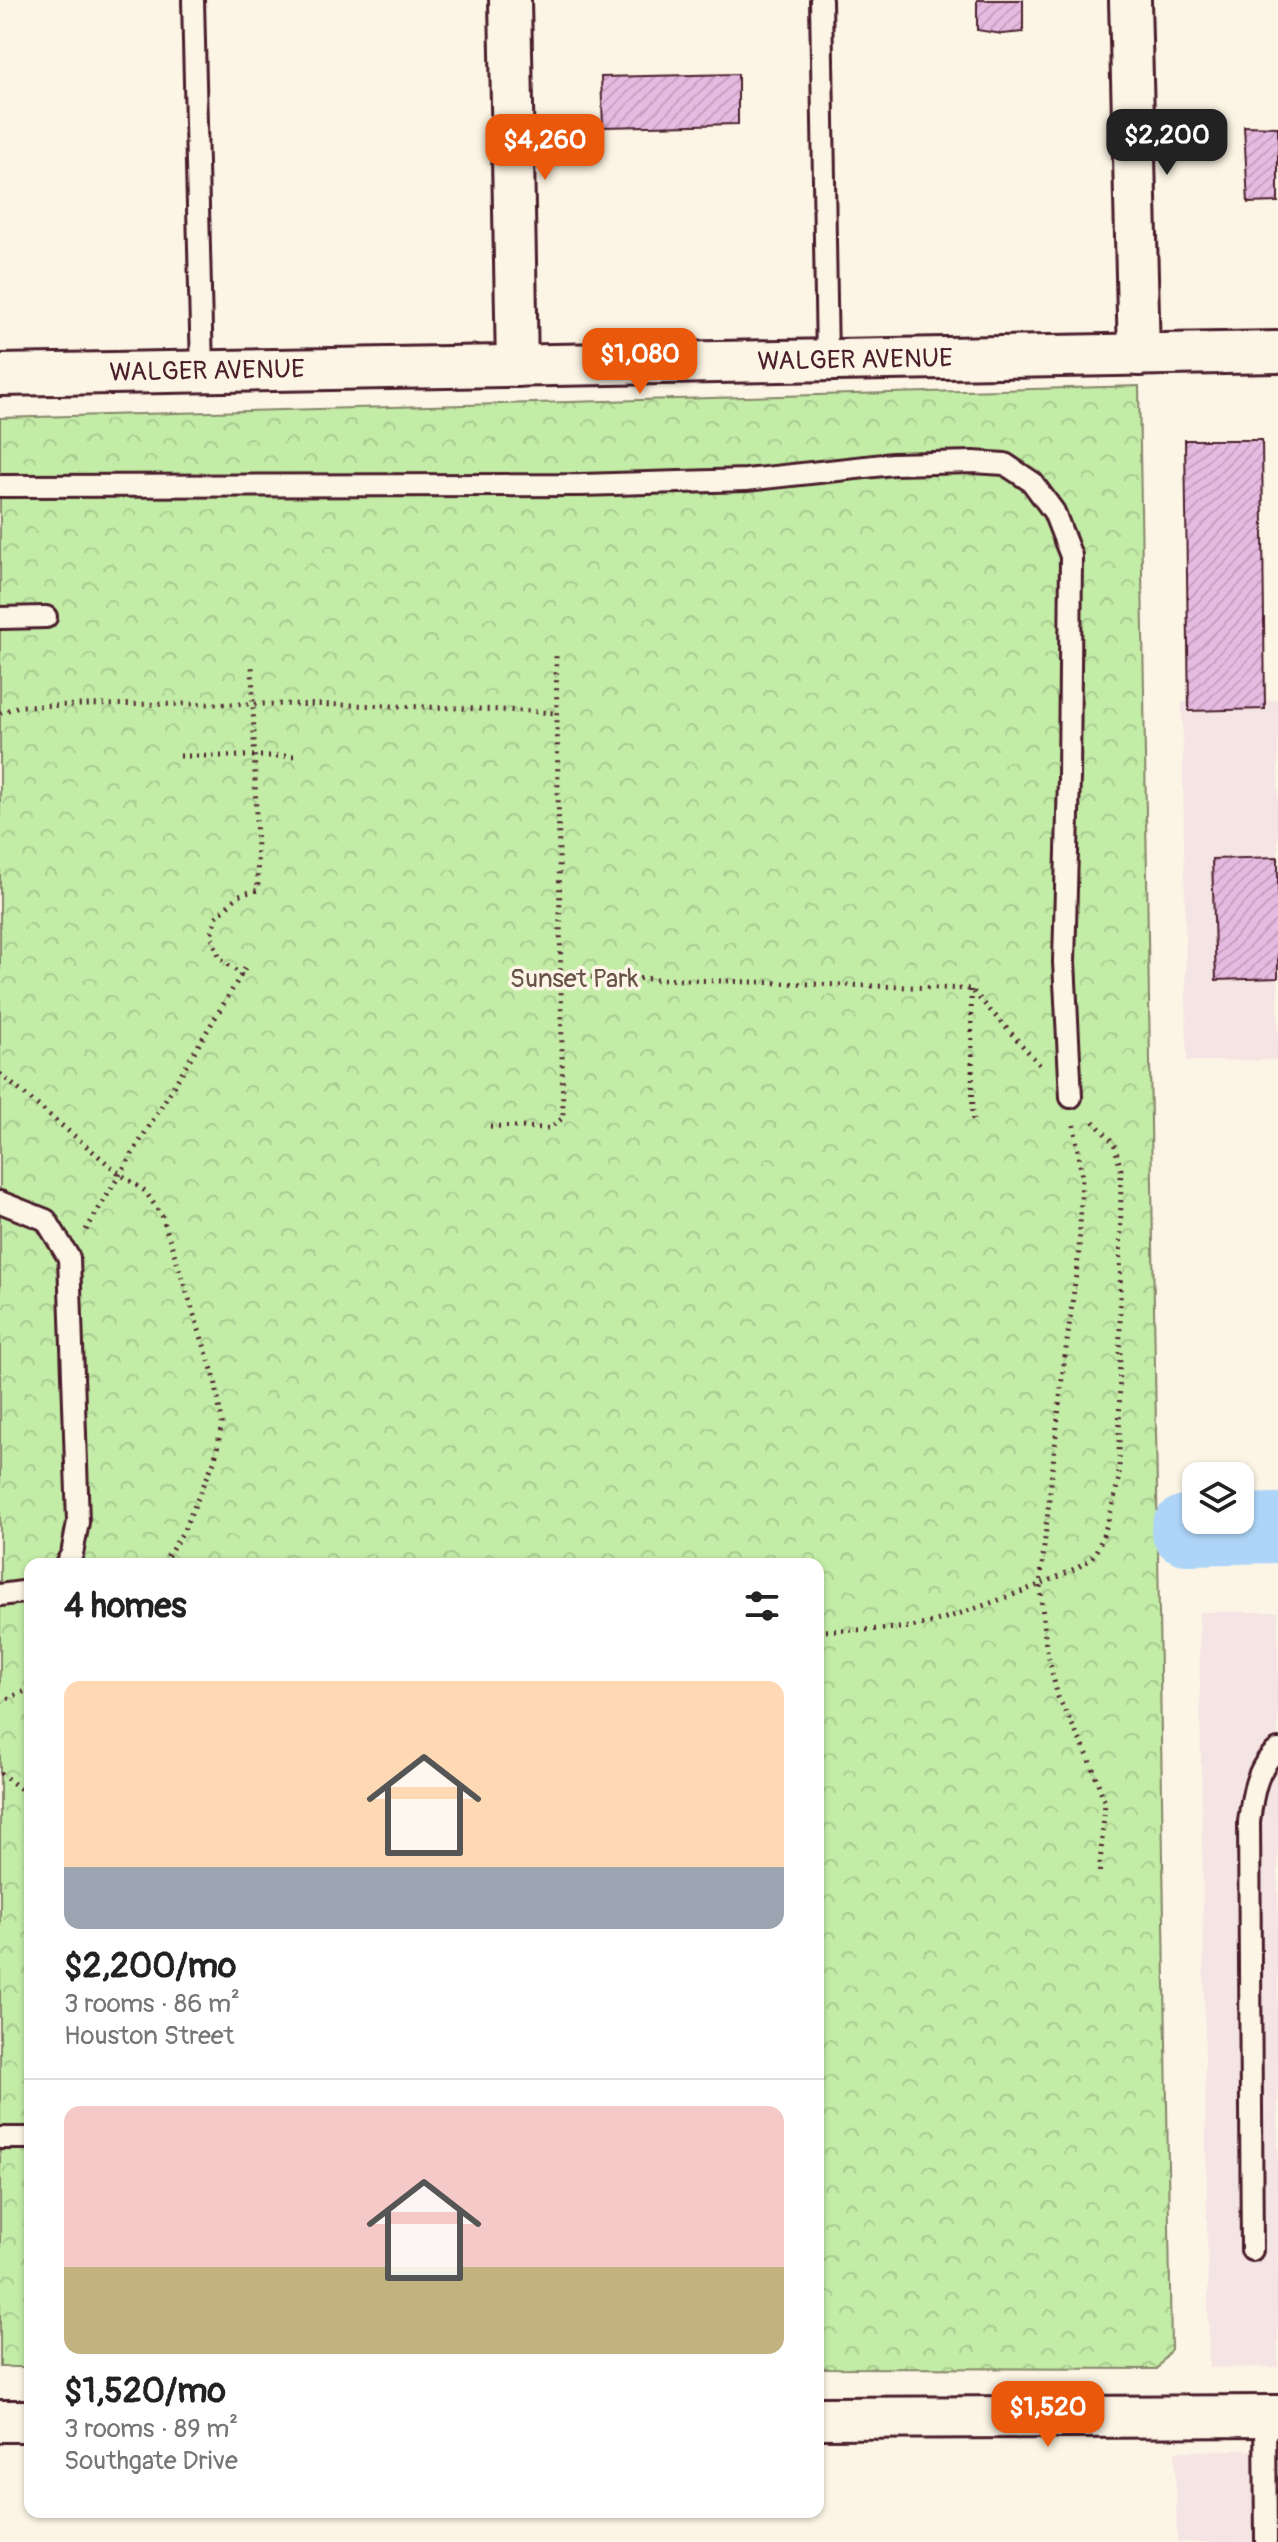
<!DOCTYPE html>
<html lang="en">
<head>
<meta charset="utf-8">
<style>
  :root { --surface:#fff; --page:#f2f2f2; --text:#222; --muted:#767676; --line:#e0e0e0; --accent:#ea580c }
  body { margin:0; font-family:Pangolin,sans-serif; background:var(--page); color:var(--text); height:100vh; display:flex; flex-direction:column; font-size:30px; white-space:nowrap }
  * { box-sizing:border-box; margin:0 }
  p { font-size:26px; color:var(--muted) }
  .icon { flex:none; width:44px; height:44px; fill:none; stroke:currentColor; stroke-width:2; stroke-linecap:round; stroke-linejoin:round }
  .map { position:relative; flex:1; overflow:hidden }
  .side { position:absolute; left:24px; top:1558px; width:800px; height:960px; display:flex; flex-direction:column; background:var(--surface); border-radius:16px; box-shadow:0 2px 6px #0004 }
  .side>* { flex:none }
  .tools { position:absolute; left:1182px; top:1462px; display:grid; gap:16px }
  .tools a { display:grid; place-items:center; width:72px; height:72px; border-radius:16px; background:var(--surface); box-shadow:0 2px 6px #0004; font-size:40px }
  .price { position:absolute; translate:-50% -68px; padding:0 18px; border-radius:16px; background:var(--accent); color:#fff; font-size:26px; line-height:52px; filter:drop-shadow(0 2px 4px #0008) }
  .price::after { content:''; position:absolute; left:50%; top:48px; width:24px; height:18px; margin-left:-12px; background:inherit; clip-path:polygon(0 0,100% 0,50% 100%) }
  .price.current { background:#222; color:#fff }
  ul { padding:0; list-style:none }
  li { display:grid; align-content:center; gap:16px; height:424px; padding:0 40px }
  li+li { border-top:2px solid var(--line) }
  li span { display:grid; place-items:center; height:248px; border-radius:16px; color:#555 }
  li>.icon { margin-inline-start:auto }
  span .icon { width:144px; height:144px; fill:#fffc; stroke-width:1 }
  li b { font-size:34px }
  h2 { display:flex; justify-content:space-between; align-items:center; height:96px; padding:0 40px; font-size:34px }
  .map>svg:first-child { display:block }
  .built { fill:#f5e4e4 }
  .forest { fill:url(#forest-crowns); stroke:#868669; stroke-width:2 }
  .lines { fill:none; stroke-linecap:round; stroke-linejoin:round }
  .river { stroke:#aed5f8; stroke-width:70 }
  .building { fill:url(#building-hatch); stroke:#4a1f2b; stroke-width:2 }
  .lane-casing { stroke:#4a1f2b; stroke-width:26 }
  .street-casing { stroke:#4a1f2b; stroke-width:46 }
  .path { stroke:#4a1f2b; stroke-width:5; stroke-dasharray:2 6; stroke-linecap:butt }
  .lane { stroke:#fcf5e5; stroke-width:20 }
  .street { stroke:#fcf5e5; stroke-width:40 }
  .labels { text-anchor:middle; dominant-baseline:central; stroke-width:7; stroke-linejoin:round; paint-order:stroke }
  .street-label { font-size:26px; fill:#4a1f2b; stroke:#fcf5e5 }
  .park-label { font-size:26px; fill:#68524a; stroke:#fcf5e5 }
</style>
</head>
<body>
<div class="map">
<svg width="1278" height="2542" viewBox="0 0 1278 2542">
  <defs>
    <pattern id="forest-crowns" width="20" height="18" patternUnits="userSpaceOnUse" patternTransform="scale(2)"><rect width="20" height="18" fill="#c3eca7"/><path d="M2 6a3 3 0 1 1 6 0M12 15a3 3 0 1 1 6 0" fill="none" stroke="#a9ca90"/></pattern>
    <pattern id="building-hatch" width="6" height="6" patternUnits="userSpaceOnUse" patternTransform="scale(2)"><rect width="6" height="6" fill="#e6bbe1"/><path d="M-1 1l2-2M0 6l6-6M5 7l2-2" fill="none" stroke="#c7a0c1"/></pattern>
  </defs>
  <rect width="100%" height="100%" fill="#fcf5e5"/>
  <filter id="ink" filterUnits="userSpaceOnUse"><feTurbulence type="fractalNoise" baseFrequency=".0125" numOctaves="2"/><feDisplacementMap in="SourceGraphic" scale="16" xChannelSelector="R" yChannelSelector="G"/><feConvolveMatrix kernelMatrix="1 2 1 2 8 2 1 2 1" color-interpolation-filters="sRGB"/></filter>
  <g filter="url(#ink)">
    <g class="built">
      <polygon points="1278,700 1278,1060 1187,1061 1182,702"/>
      <polygon points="1199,1612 1278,1612 1278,2367 1209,2368"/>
      <polygon points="1278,2449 1278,2542 1177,2542 1175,2451"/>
    </g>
    <polygon class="forest" points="1139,386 1171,2349 1157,2369 818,2368 818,1564 30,1564 30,2367 0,2367 0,418"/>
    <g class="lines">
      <polyline class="river" points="1186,1530 1278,1528"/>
    </g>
    <g class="building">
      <polygon points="977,0 1023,0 1023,32 1002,34 977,30"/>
      <polygon points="738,74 738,124 603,127 601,77"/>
      <polygon points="1244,126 1278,127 1278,202 1248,203"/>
      <polygon points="1185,440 1262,440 1265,709 1189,711"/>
      <polygon points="1278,857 1278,978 1216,980 1212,859"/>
    </g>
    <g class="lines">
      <defs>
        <g id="lane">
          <polyline points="193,0 202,371"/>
          <polyline points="821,0 827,360"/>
          <polyline points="0,486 581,485 746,480 893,464 973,462 1005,464 1032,482 1054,512 1071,556 1069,778 1064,962 1071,1097"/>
          <polyline points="0,618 46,617"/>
          <polyline points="0,1202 46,1220 69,1258 78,1522 72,1554 66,1564"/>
          <polyline points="0,1595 30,1591"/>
          <polyline points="0,2138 30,2138"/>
          <path d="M1252,2250L1249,1822C1252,1797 1256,1766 1278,1750"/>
          <polyline points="1265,2416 1266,2542"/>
        </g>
        <g id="street">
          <polyline points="510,0 517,366"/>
          <polyline points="1130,0 1139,355"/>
          <polyline points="0,375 1278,352"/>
          <polyline points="818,2418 1278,2416"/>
          <polyline points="0,2421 30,2421"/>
        </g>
      </defs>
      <use href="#lane" class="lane-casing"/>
      <use href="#street" class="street-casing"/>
      <g class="path">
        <path d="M0,713L19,706C198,703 377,702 557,713"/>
        <polyline points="180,756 298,756"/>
        <polyline points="242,976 220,958 211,935 216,917 239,895 258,890 252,664"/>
        <polyline points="559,976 971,989 1040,1065"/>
        <polyline points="971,990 973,1125"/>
        <polyline points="0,1074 120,1174 145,1191 162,1216 215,1379 222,1424 215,1459 184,1530 163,1564"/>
        <polyline points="1074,1125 1082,1177 1079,1252 1062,1379 1040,1585 1046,1647 1058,1697 1090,1760 1105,1803 1099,1877"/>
        <polyline points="490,1126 549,1128 563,1118 556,655"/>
        <polyline points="86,1230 246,967"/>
        <path d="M818,1631C849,1630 880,1630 911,1627C939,1623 1071,1577 1090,1559C1104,1546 1114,1498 1119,1478L1121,1170L1114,1143L1091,1119"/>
        <polyline points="0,1702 30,1689"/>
        <polyline points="0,1773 30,1796"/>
      </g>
      <use href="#lane" class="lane"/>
      <use href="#street" class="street"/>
    </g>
  </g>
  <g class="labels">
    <g class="street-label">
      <text transform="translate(855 360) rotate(-1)">WALGER AVENUE</text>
      <text transform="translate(207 371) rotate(-1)">WALGER AVENUE</text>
    </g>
    <g class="park-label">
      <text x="574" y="979">Sunset Park</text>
    </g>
  </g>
</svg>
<div class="tools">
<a><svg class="icon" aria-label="layers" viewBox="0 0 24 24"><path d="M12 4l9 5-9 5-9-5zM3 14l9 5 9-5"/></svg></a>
</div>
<b class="price current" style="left:1167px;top:177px">$2,200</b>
<b class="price" style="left:545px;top:182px">$4,260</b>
<b class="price" style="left:640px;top:396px">$1,080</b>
<b class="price" style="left:1048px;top:2449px">$1,520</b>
<section class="side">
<h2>4 homes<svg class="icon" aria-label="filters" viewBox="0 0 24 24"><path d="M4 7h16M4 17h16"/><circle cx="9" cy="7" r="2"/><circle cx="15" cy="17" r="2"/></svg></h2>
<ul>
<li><span style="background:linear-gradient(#ffd9b3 75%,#9aa5b1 0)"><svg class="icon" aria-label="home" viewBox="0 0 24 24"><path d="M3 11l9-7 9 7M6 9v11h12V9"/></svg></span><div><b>$2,200/mo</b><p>3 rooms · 86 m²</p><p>Houston Street</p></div></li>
<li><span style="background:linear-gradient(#f6c9c9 65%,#c2b280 0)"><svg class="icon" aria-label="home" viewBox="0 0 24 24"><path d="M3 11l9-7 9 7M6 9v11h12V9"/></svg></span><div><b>$1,520/mo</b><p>3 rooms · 89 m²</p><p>Southgate Drive</p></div></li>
</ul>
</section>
</div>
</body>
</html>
